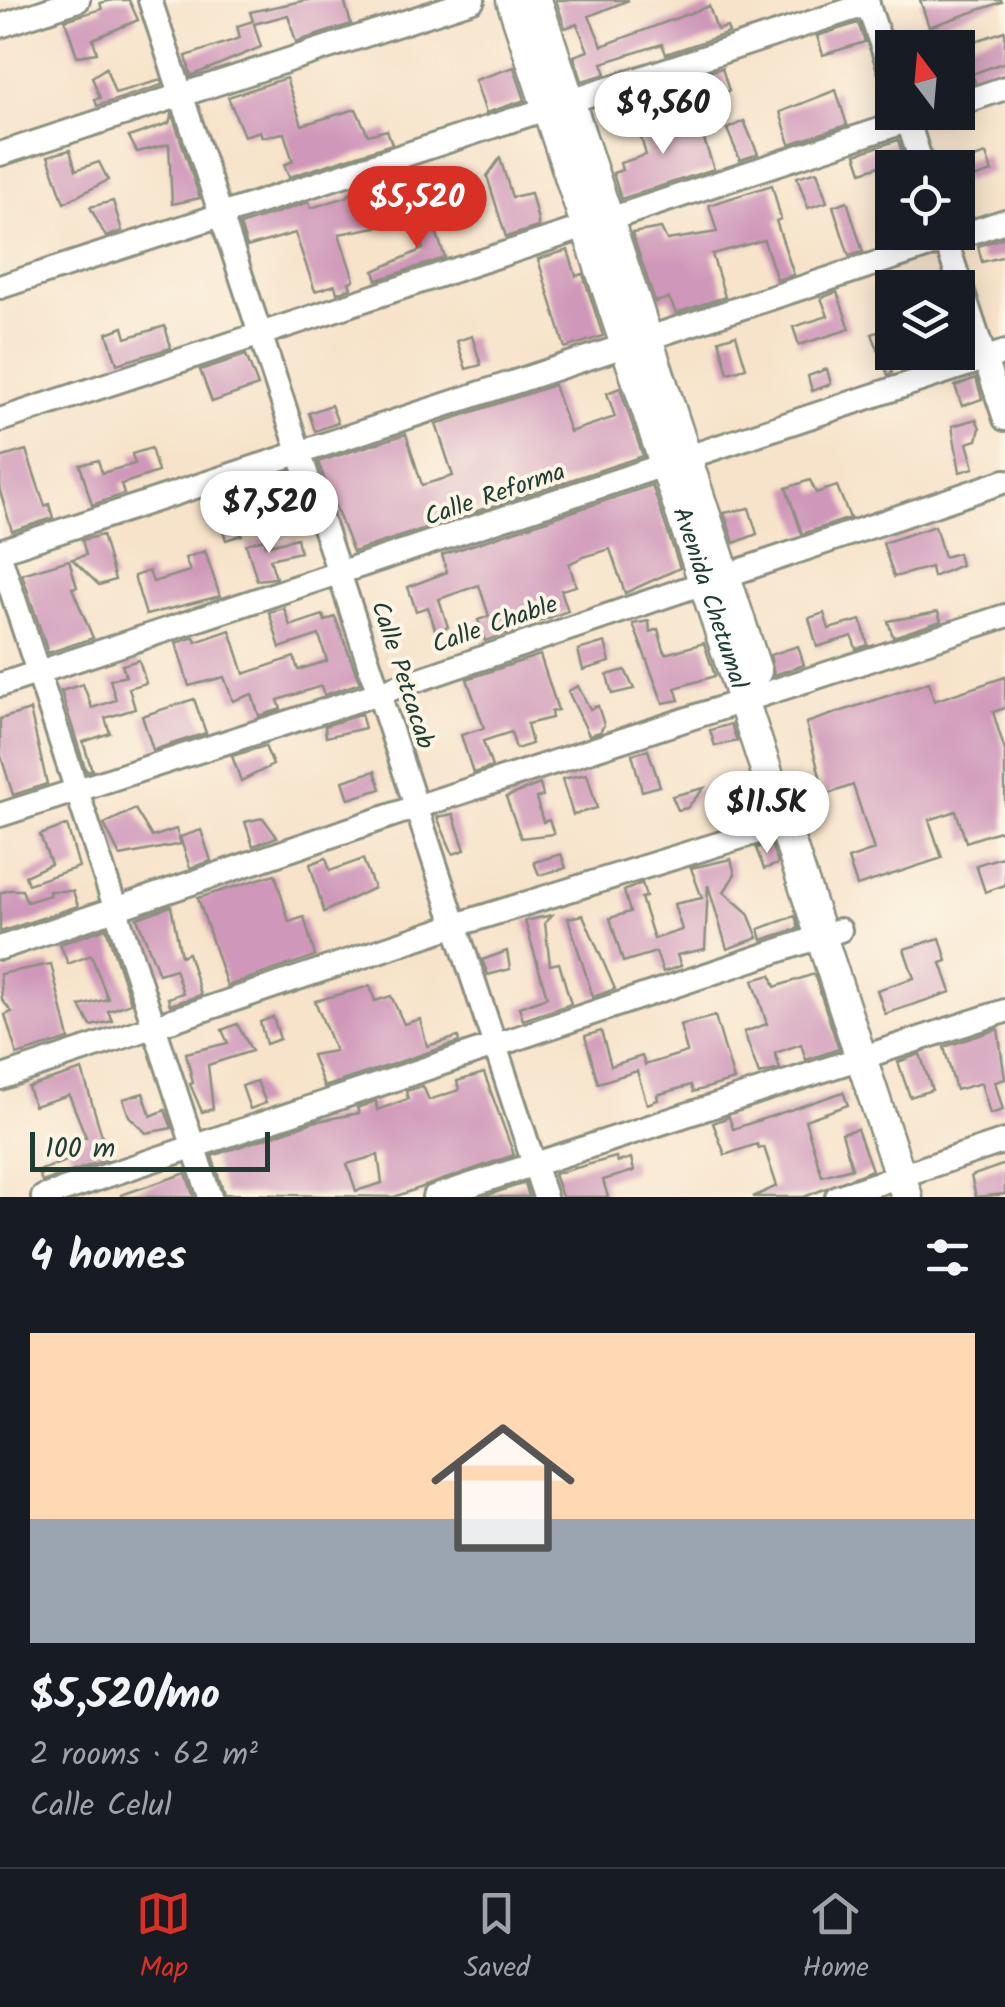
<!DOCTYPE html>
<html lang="en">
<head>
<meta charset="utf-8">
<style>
  :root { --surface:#171b24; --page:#20242c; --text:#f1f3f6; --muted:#9ea1a6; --line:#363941; --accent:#d93025 }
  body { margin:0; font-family:Kalam,sans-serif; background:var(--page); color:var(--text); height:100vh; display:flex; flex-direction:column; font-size:38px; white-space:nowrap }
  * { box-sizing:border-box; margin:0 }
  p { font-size:32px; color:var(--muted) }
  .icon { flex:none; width:55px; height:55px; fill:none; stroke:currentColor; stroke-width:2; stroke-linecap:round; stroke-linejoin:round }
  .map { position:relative; height:1197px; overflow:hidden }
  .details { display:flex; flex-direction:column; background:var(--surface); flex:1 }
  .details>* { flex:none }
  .needle { width:65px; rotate:344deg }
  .fabs { position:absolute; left:875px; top:30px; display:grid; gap:20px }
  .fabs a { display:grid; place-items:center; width:100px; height:100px; border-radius:0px; background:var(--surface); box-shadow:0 5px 25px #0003; font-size:50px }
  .scale { position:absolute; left:30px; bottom:25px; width:240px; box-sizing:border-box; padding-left:10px; border:5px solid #1f3d34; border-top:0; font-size:28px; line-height:35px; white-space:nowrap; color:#1f3d34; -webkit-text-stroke:8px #fcf5e5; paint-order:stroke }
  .price { position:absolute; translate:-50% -85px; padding:0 22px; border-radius:35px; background:#fff; color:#222; font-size:32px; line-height:65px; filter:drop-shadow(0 2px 5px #0008) }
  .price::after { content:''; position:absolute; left:50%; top:60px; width:30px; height:22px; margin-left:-15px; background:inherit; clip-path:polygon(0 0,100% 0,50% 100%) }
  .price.current { background:var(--accent); color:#fff }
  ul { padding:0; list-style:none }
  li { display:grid; align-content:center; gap:20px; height:530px; padding:0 30px }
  li span { display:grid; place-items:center; height:310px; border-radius:0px; color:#555 }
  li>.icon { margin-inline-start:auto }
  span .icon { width:180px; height:180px; fill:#fffc; stroke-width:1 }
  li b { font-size:42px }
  h2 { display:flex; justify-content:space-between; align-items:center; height:120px; padding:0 30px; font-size:42px }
  .dock { display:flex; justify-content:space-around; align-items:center; height:140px; border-top:2px solid var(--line); background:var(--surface); font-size:28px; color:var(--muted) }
  .dock a { display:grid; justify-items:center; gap:5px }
  .dock .current { color:var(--accent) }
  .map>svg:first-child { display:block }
  .building { fill:#cf97b9; fill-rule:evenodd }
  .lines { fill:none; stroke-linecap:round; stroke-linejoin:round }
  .minor-casing { stroke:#8b907f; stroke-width:28 }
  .major-casing { stroke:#8b907f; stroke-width:35 }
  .minor { stroke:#fff; stroke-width:22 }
  .major { stroke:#fff; stroke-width:30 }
  .labels { text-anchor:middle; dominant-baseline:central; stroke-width:8; stroke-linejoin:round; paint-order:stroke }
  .street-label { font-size:25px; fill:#1f3d34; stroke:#fcf5e5 }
</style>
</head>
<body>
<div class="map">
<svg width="1005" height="1197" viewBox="0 0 1005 1197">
  <rect width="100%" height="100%" fill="#fcf5e5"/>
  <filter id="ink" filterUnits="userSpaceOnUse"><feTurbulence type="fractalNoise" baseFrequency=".01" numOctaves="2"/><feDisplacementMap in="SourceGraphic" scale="20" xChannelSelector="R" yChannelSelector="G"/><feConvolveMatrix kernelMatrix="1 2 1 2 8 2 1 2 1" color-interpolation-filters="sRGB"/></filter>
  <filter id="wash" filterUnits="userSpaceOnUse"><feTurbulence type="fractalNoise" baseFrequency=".0048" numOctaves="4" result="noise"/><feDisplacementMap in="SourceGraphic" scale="40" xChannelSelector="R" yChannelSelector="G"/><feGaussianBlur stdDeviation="2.25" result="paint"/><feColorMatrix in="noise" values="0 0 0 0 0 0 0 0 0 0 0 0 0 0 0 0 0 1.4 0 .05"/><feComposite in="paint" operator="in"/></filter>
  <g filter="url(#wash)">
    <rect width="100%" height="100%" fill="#f7e3ca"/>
    <g id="blocks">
      <g class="building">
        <polygon points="113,0 129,0 138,20 93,39 97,53 77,56 65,20 102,9 100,3"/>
        <polygon points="307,0 344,0 351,24 296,42 288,15 254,24 261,47 191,76 186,56 240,38 237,26 253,21 250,12"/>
        <polygon points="556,0 629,0 589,16 602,46 709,6 717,30 727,27 729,33 666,54 662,44 602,63 606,74 582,81 574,56 588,51 577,24 565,28"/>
        <polygon points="920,0 1001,0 1002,2 929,27"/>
        <polygon points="858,23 865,42 823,55 817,36"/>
        <polygon points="1005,31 1005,62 972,74 975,82 958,88 958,47"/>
        <polygon points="514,67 525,100 486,113 475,80"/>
        <polygon points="106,68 115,93 161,80 162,85 97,106 95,99 100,98 92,77"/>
        <polygon points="722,68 729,91 691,103 686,88 712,79 710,71"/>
        <polygon points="286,78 302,125 356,109 368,135 387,130 392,144 289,177 284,165 293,161 284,133 262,137 260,131 244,136 228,97"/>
        <polygon points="836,90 847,125 790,144 780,112"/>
        <polygon points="651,105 659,135 698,122 714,169 621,199 613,173 622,170 620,163 646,155 633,110"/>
        <polygon points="172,114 200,198 172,204 169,144 137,152 129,137 169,123"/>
        <polygon points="744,121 758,154 740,160 727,129"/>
        <polygon points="898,140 904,158 862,172 856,154"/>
        <polygon points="70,150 76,170 99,162 108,180 64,203 48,156"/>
        <polygon points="986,154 992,172 964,181 958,163"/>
        <polygon points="500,158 512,197 531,193 538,221 538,227 506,237 487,176"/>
        <polygon points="817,171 827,202 808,208 797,177"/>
        <polygon points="369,184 381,226 339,234 354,280 349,282 351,288 337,293 335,285 315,291 295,233 247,247 240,225 309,202 311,208 347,197 355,188"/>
        <polygon points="772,185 781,219 776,221 794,275 777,280 764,240 712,254 725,297 676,313 669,298 655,302 632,233 661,228 667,240 717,232 709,205"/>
        <polygon points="113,201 122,231 106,237 90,207"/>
        <polygon points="847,201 863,252 849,256 833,206"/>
        <polygon points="431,216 445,258 377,280 374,271 423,249 414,222"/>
        <polygon points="1005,237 1005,256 982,262 978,246"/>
        <polygon points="568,250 576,276 583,274 603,336 565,348 538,259"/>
        <polygon points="837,292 850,329 799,345 793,327 828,316 821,298"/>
        <polygon points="165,326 171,348 117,364 107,333 123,327 126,338"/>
        <polygon points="889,328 892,373 888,375 872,334"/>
        <polygon points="736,335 746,368 728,373 719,340"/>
        <polygon points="472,336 481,365 466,369 457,341"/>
        <polygon points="246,355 258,386 212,402 200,370"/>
        <polygon points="827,369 831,384 812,391 808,376"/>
        <polygon points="976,378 982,399 962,406 955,386"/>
        <polygon points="554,385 570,432 615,417 607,393 620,388 643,456 353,552 318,462 406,434 422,485 453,476 436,424"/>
        <polygon points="331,405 338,423 315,431 309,413"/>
        <polygon points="976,419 980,428 977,440 967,443 974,468 960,472 952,426"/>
        <polygon points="151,448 158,472 121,484 124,494 92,505 80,465 98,460 102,473 135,464 132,454"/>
        <polygon points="26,450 45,506 49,504 53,518 12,531 0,491 0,458"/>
        <polygon points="810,480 816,493 837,486 850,518 802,534 786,488"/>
        <polygon points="652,485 680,568 625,593 610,549 583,557 569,564 576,586 561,590 568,611 485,641 478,620 489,616 479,585 439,599 448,627 436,632 428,607 416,611 408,587 447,572 442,555"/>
        <polygon points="231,499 242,535 226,540 215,504"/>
        <polygon points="749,508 757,534 734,543 724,513"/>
        <polygon points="935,526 944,557 958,553 961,565 933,577 931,567 894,577 883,543"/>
        <polygon points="102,535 115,580 99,585 72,559 86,555 82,540"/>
        <polygon points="297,538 300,552 270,559 276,578 257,580 246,544 264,539 266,546"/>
        <polygon points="205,551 220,596 146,615 134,576 149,571 153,582 190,571 185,558"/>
        <polygon points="69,560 77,587 72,588 93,638 48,653 22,574"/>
        <polygon points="284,608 290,626 323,615 325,621 335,617 360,683 324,695 321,686 278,700 281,709 259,716 252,694 233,701 224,677 189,686 176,643 194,637 196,642 230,630 244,674 294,657 298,670 327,661 319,635 280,648 269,612"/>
        <polygon points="938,612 941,621 893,637 888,621"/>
        <polygon points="824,613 829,629 861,620 868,645 856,649 852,636 817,647 809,618"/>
        <polygon points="649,621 650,632 658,629 665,654 704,643 715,676 675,688 679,700 663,703 633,624"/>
        <polygon points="605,642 610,662 583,670 578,650"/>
        <polygon points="798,646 804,665 774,675 770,655"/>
        <polygon points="540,655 558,710 551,712 552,718 527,724 532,744 516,749 511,732 483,741 492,767 473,773 461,735 484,728 467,679"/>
        <polygon points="139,660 146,683 129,688 135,709 105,718 110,733 83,742 92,770 86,771 61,691 83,684 92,708 116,700 110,680 126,676 122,665"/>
        <polygon points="625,670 634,689 612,694 607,675"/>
        <polygon points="1005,677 1005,708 993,712 1005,751 1005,829 966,842 956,811 929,820 942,858 857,886 848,859 874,850 853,785 825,795 806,723 929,682 934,701"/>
        <polygon points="578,686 590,709 598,706 604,725 600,732 589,735 568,691"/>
        <polygon points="194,699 206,733 153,750 142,716"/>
        <polygon points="30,710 47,784 13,795 0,753 0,719"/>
        <polygon points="361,714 365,728 326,737 325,726"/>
        <polygon points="731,724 737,741 715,746 710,730"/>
        <polygon points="265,746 273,765 241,781 232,756"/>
        <polygon points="648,750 660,786 642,791 632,754"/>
        <polygon points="375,771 381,789 349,799 343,781"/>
        <polygon points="587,774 597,808 573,815 562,779"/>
        <polygon points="749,779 761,815 754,817 748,816 737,783"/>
        <polygon points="540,784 543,796 536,798 543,822 549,820 554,834 521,838 506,797"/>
        <polygon points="704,788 687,808 678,810 672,796"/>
        <polygon points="135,809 152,837 176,829 181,844 120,856 104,824"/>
        <polygon points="453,814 465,850 453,854 437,817"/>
        <polygon points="263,818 277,837 253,846 245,822"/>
        <polygon points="67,825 79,867 28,884 25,876 51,864 40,835"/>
        <polygon points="201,830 211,861 190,868 180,837"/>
        <polygon points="771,844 778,864 764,869 756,848"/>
        <polygon points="561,854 566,868 539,875 534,862"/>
        <polygon points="1005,856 1005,885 985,892 976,865"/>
        <polygon points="326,858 330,871 363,859 374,888 324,912 310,864"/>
        <polygon points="731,859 735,874 724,892 748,913 758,938 727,949 708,885 705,949 677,955 681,966 663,972 656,952 623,962 610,918 630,912 624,891 642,883 646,897 641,898 654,939 682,930 674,904 702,898 691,868"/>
        <polygon points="275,874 289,922 304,917 315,956 227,986 198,898"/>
        <polygon points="10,890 22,890 27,902 50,895 49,891 73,891 78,906 0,932 0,893"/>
        <polygon points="171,906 181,956 188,953 201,995 170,1005 168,998 183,993 175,969 159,974 137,918"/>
        <polygon points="552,915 545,923 550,965 559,963 571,1004 523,1020 519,1007 547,997 525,921"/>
        <polygon points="583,915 615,989 593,997 568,918"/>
        <polygon points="795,916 799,928 762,940 759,929"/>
        <polygon points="106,928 131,1003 108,1011 112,1021 91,1026 80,1006 108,999 91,955 68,964 60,944"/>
        <polygon points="940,938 947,961 941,963 951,992 885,1014 877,990 914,978 904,949"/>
        <polygon points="507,951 510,969 488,975 482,960"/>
        <polygon points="51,964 69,1039 17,1055 5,1015 12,1012 2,1000 0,974"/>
        <polygon points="814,974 839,1049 806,1060 801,1044 775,1053 780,1069 759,1074 744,1032 767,1024 753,980 771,975 775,987"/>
        <polygon points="370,986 375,1001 391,996 404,1024 420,1019 427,1046 458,1037 459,1042 324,1087 312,1055 335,1051 315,1001"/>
        <polygon points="715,1016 734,1080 693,1092 691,1085 657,1095 658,1100 647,1104 637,1071 598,1083 585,1036 601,1031 611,1066 642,1056 645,1065 687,1052 680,1025"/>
        <polygon points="273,1017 280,1039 266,1044 260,1022"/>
        <polygon points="237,1024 252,1051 208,1065 213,1109 202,1112 190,1084 193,1083 186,1053 228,1043 222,1030"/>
        <polygon points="998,1029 1005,1079 995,1082 1003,1110 990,1114 981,1083 956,1090 944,1047"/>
        <polygon points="920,1054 932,1090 910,1097 898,1062"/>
        <polygon points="82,1070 109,1159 42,1182 38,1171 72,1159 67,1143 86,1137 69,1095 34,1106 28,1087"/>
        <path d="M484,1073L514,1155L394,1197L224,1194L212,1156L313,1122L359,1113L357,1108L376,1101L377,1110L408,1099L406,1091L423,1086L429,1100L459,1090L457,1081ZM378,1155L382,1183L356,1191L347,1164Z"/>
        <polygon points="257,1081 266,1103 250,1109 242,1086"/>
        <polygon points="843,1092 848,1105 805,1120 822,1176 852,1168 842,1133 857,1129 872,1170 804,1197 753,1197 777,1186 764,1147 759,1149 757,1144 725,1155 713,1123 729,1117 733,1129"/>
        <polygon points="143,1093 151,1116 165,1110 172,1128 146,1133 129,1116 123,1099"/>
        <polygon points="616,1157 618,1162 631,1158 634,1171 603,1180 608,1197 562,1197 554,1174"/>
        <polygon points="1005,1164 1005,1194 976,1197 971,1176"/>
        <polygon points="186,1173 194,1197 121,1197 121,1195"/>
        <polygon points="525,1183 529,1197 486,1197 485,1196"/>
      </g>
    </g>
  </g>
  <g filter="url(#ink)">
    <use href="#blocks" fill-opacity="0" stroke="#8b907f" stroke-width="2.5"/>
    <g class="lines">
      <defs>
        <g id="minor">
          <polyline points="150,0 545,1197"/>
          <polyline points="866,0 892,75"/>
          <polyline points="0,26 78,0"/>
          <polyline points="958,104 1005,88"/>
          <polyline points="905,112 923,168"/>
          <polyline points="0,154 473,0"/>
          <polyline points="943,232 1005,419"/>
          <polyline points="0,287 868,4"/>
          <polyline points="0,420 934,112"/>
          <polyline points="0,551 1005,221"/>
          <polyline points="0,556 210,1197"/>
          <polyline points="0,685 1005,352"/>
          <polyline points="0,815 379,693 1005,481"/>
          <polyline points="0,948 416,807 1005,616"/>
          <polyline points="0,1078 456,925 803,818"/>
          <polyline points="43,1197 840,930"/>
          <polyline points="434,1197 1005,1011"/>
          <polyline points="837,1197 1005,1141"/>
        </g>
        <g id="major">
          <path id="s1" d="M512,0L907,1197"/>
          <polyline points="536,0 756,671"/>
        </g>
      </defs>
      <use href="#minor" class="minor-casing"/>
      <use href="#major" class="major-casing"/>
      <use href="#minor" class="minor"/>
      <use href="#major" class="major"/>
    </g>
  </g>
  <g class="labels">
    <g class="street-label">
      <text transform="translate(495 495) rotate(-19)">Calle Reforma</text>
      <text stroke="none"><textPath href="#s1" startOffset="630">Avenida Chetumal</textPath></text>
      <text transform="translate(495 625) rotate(-19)">Calle Chable</text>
      <text transform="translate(402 675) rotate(72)">Calle Petcacab</text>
    </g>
  </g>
</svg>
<div class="fabs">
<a><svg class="needle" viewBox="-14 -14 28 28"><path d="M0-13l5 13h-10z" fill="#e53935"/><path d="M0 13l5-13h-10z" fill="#9ea1a6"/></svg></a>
<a><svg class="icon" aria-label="locate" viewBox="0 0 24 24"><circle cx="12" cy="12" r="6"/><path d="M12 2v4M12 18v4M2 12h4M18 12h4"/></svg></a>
<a><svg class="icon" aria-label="layers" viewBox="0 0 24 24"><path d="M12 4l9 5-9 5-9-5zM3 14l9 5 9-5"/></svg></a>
</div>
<div class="scale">100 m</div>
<b class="price" style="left:663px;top:157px">$9,560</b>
<b class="price current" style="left:417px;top:251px">$5,520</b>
<b class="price" style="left:269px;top:556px">$7,520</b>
<b class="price" style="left:767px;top:856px">$11.5K</b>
</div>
<section class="details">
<h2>4 homes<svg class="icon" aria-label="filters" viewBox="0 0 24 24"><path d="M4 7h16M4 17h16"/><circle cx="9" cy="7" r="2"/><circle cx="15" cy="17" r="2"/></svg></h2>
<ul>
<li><span style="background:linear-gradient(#ffd9b3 60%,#9aa5b1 0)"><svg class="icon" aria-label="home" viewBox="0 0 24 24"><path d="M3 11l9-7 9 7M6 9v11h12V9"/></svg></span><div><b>$5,520/mo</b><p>2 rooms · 62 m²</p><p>Calle Celul</p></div></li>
</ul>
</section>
<nav class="dock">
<a class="current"><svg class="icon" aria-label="map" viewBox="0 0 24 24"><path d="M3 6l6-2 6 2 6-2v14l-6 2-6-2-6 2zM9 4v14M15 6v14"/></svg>Map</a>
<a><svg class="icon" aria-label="saved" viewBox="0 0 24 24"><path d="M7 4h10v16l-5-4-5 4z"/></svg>Saved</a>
<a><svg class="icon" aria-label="home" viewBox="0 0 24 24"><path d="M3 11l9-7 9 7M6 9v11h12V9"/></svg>Home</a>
</nav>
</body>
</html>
